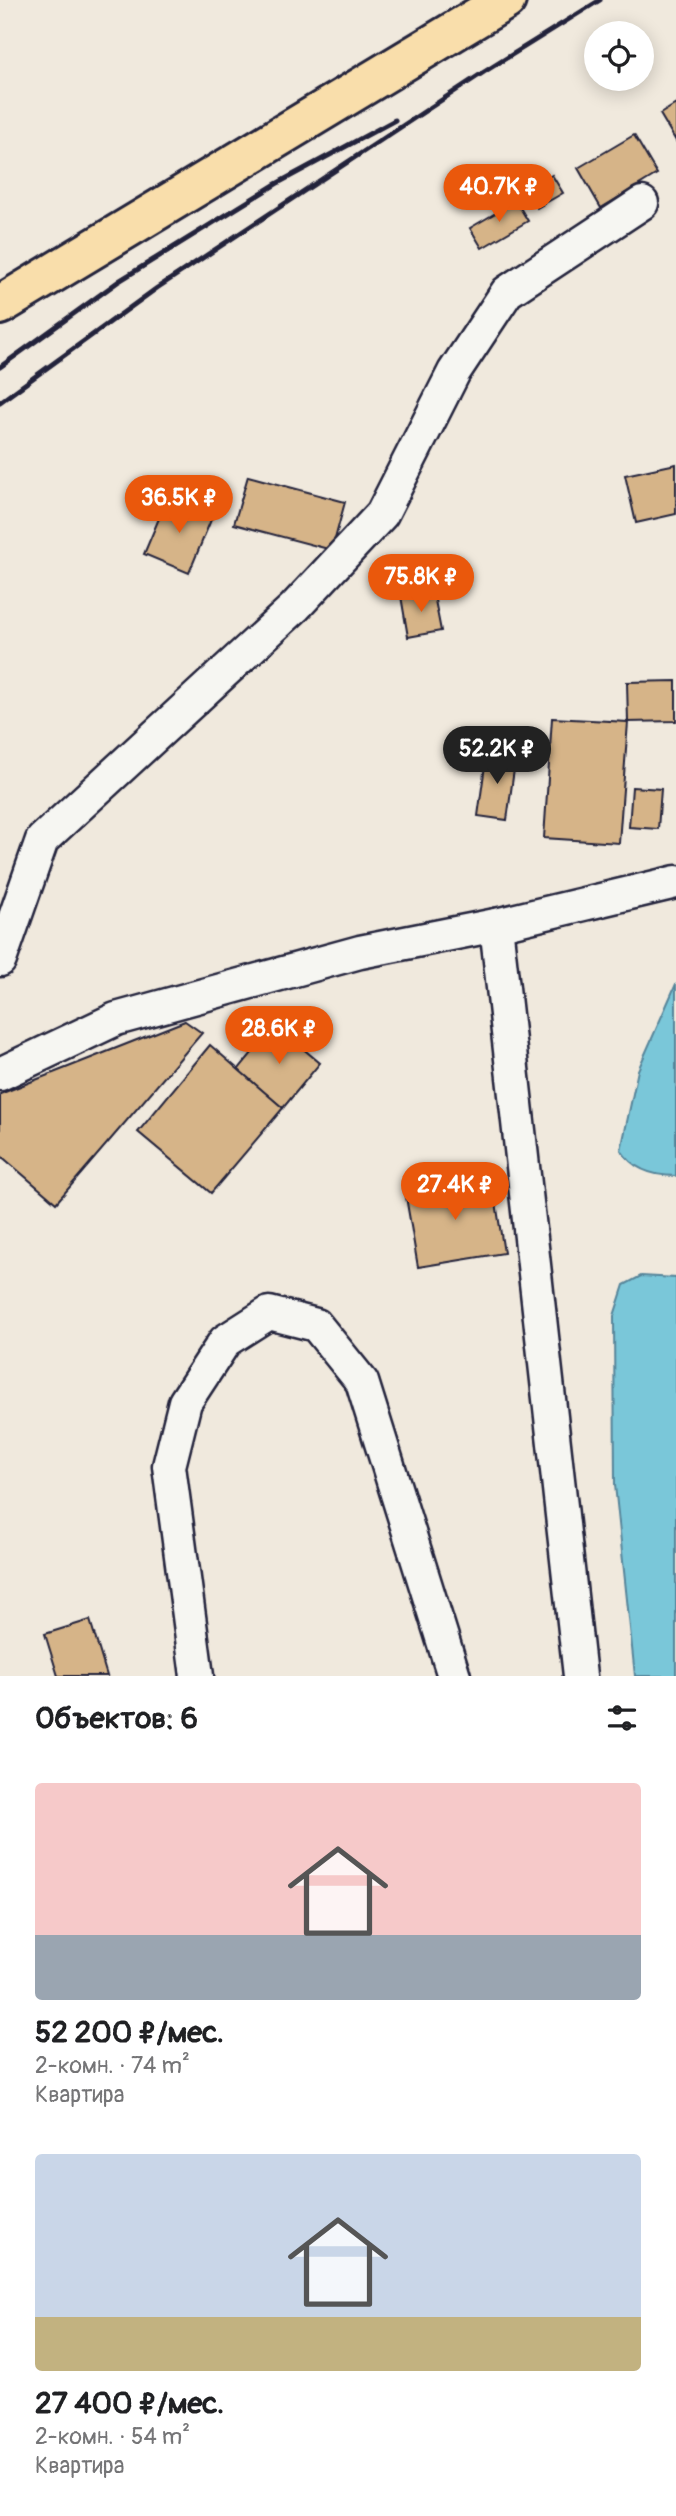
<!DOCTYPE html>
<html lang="ru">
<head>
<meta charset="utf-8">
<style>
  :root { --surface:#fff; --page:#f2f2f2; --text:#202124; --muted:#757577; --accent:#ea580c }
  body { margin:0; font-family:Pangolin,sans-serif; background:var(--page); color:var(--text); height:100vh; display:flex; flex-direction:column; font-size:26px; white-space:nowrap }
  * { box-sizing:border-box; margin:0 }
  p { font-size:23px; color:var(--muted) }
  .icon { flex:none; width:38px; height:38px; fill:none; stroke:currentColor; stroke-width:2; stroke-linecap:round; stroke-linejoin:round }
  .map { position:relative; height:1676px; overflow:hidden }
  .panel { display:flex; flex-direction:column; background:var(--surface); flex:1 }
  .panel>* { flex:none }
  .buttons { position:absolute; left:584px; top:21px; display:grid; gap:14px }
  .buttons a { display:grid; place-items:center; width:70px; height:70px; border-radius:50%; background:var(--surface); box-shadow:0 4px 18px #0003; font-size:35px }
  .price { position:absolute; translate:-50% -60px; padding:0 16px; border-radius:24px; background:var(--accent); color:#fff; font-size:23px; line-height:46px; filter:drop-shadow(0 2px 4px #0008) }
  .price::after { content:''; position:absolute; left:50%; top:42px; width:21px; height:16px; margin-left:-10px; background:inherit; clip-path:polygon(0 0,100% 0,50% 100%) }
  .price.active { background:#222; color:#fff }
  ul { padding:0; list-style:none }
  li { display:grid; align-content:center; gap:14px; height:371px; padding:0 35px }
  li span { display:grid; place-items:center; height:217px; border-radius:7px; color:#555 }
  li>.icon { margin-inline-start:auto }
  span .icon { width:126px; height:126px; fill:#fffc; stroke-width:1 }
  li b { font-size:30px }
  h2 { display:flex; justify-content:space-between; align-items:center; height:84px; padding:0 35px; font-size:30px }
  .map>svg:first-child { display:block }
  .water { fill:#7ac7d9; stroke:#57859a; stroke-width:2 }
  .building { fill:#d6b488; stroke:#22223b; stroke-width:2 }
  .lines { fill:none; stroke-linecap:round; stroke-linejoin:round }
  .minor-casing { stroke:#22223b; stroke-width:37 }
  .major-casing { stroke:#22223b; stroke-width:44 }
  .minor { stroke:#f6f6f2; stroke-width:32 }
  .major { stroke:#f9deab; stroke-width:38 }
  .rail { stroke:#22223b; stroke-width:5 }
</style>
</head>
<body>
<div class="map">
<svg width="676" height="1676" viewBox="0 0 676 1676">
  <rect width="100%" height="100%" fill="#f0e9dd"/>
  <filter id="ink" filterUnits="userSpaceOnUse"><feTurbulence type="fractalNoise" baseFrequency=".0143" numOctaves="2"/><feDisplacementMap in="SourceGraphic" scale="14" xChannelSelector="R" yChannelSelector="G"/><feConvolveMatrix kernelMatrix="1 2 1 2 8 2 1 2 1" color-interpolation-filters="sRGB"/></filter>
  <g filter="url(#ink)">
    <g class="water">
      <path d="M676,984V1176C653,1176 633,1170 621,1150L638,1070Z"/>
      <polygon points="641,1276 676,1278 676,1676 635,1676 615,1485 614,1316 624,1285"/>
    </g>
    <g class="building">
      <polygon points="676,104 676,141 660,114"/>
      <polygon points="634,135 657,174 601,208 578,168"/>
      <polygon points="552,175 563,193 537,208 527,191"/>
      <polygon points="516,201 528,221 482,248 470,228"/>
      <polygon points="676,464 676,514 636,523 625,475"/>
      <polygon points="248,476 345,502 332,550 234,524"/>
      <polygon points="168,497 213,515 189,573 144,554"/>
      <polygon points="433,590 441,631 408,637 401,596"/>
      <polygon points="676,681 676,721 628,722 627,682"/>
      <polygon points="552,718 628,722 619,843 544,838"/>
      <polygon points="487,751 516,755 507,820 478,816"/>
      <polygon points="632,787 661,789 658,829 629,827"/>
      <polygon points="185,1021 202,1033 56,1203 0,1155 0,1094"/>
      <polygon points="275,1025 320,1063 283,1108 238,1070"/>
      <polygon points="210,1045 283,1108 211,1193 138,1132"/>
      <polygon points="492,1177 504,1253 418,1267 405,1191"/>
      <polygon points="90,1620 107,1676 58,1676 45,1634"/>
    </g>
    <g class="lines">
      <defs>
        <g id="minor">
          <polyline points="496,925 580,1676"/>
          <polyline points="0,960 42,840 295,607 382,514 454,372 507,292 642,203"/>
          <polyline points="0,1074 116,1019 360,952 496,925 676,882"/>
          <polyline points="197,1676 169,1466 185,1402 225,1341 269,1313 316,1325 362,1382 454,1676"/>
        </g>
        <polyline id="major" points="0,305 506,0"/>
      </defs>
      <use href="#minor" class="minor-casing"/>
      <use href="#major" class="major-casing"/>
      <use href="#minor" class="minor"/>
      <use href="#major" class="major"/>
      <g class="rail">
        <polyline points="0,367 119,281 276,184 395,120"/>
        <polyline points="0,402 157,288 484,72 600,0"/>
      </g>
    </g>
  </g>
</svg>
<div class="buttons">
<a><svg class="icon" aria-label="locate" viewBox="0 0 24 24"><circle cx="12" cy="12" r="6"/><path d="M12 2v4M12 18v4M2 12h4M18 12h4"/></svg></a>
</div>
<b class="price" style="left:499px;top:224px">40.7K ₽</b>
<b class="price" style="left:179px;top:535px">36.5K ₽</b>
<b class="price" style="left:421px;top:614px">75.8K ₽</b>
<b class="price active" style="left:497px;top:786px">52.2K ₽</b>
<b class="price" style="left:279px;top:1066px">28.6K ₽</b>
<b class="price" style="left:455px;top:1222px">27.4K ₽</b>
</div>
<section class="panel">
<h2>Объектов: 6<svg class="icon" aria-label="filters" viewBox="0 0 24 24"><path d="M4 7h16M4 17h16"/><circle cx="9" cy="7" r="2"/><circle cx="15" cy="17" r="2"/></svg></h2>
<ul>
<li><span style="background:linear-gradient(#f6c9c9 70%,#9aa5b1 0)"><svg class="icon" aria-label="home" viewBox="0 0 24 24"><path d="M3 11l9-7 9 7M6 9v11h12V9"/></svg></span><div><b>52 200 ₽/мес.</b><p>2-комн. · 74 m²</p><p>Квартира</p></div></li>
<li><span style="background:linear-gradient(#c9d6e8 75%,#c2b280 0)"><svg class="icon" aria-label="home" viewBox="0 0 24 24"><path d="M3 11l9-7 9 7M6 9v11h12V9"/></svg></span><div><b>27 400 ₽/мес.</b><p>2-комн. · 54 m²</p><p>Квартира</p></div></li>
</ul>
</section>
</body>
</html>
